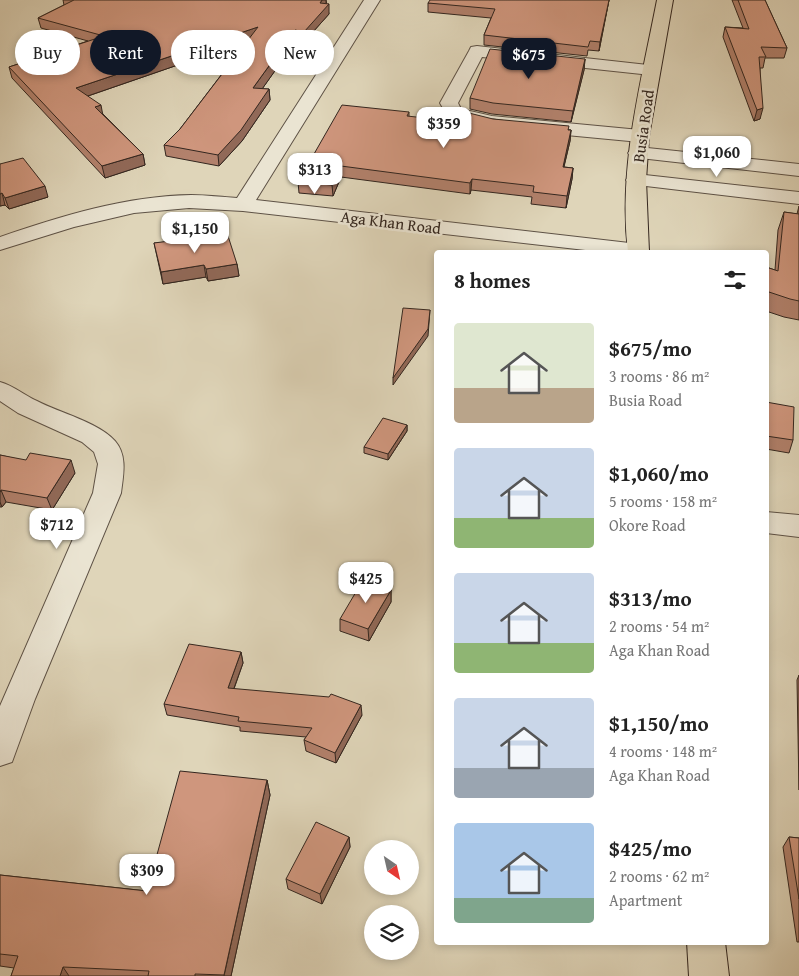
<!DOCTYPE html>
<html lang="en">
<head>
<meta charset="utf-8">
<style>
  :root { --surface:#fff; --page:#f6f6f6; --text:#222; --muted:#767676; --accent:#111827 }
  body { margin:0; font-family:"Gentium Book Plus",serif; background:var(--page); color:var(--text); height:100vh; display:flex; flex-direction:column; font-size:19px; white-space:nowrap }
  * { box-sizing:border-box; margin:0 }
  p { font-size:16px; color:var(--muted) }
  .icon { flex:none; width:28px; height:28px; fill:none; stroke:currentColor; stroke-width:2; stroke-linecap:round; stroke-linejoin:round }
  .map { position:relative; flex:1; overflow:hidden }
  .drawer { position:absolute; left:434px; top:250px; width:335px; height:695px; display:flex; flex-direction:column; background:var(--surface); border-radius:5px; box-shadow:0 2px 8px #0003 }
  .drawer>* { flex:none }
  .hud { position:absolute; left:15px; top:30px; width:344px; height:45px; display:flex; gap:10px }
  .needle { width:32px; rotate:146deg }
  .buttons { position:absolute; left:364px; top:840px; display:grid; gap:10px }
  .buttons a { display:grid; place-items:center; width:55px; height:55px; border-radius:50%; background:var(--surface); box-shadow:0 2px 8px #0003; font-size:25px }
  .price { position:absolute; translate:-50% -42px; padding:0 11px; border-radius:10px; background:#fff; color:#222; font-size:16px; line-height:32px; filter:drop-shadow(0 1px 2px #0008) }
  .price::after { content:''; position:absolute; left:50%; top:30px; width:15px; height:11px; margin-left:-8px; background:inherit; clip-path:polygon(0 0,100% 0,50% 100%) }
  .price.on { background:var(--accent); color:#fff }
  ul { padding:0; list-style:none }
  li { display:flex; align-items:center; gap:15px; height:125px; padding:0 20px }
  li span { display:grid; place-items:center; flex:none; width:140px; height:100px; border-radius:5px; color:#555 }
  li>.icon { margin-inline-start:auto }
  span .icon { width:60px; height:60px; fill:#fffc; stroke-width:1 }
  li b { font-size:21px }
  h2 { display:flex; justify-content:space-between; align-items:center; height:60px; padding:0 20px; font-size:21px }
  .tag { padding:0 18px; border-radius:22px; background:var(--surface); box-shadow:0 2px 8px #0003; font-size:18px; line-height:45px }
  .tag.on { background:var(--accent); color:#fff }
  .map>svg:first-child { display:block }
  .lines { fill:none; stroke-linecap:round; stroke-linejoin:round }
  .minor-casing { stroke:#5e5246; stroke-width:2 }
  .major-casing { stroke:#33261f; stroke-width:2 }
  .minor { fill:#eae4d2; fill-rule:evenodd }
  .major { fill:#dfd5b9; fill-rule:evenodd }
  .wall { fill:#b2816c; stroke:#33261f }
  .shaded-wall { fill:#916958; stroke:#33261f }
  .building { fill:#cf967d; stroke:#33261f }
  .labels { text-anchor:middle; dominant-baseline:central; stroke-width:5; stroke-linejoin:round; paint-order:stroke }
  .far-street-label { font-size:16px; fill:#33261f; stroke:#eae4d2 }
</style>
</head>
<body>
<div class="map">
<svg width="799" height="976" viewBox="0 0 799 976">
  <rect width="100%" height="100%" fill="#dfd5b9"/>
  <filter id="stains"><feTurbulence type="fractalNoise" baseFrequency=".004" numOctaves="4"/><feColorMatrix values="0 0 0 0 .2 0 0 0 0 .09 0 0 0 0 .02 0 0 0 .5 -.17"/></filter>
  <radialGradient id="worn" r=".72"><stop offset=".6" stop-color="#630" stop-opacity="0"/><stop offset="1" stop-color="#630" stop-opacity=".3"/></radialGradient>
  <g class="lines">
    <defs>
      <g id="minor">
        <path d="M364,0H380L256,200L638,244L646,245L649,250L647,252H603L243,211L189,208L134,213L74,227L0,250V237C61,216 126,196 191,195C206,195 222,197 237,198Z"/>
        <polygon points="477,46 657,66 660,70 657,74 651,75 482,57 458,103 461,109 492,116 640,130 647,132 649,136 647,140 640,142 492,128 448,117 440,103 469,51 471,47"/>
        <polygon points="638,147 799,164 799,176 631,157 628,153 631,149"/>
        <polygon points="636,174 799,192 799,204 629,184 626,180 629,176"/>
        <path d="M0,382C14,386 24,395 37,401C60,413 98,422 115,441C128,456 123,476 121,493L35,699L12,762L0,766V706L93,493L98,464L94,452L82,442L18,413L0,401Z"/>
        <polygon points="766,512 799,515 799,537 766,533"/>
      </g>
      <g id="major">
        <path d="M657,0H673L649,136L646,180L649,252H628C618,167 641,83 657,0Z"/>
        <polygon points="687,942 725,942 729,976 689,976"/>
      </g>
    </defs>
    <use href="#minor" class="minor-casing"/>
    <use href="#major" class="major-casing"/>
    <use href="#minor" class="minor"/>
    <use href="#major" class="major"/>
  </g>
  <g class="wall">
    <polygon points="63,0 326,0 329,14 304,42 296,41 262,89 269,89 270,100 242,141 219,166 166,156 164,145 180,129 247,41 88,96 103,114 143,154 145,165 105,178 12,78 9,67 88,41 41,28 38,18 64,5"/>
    <polygon points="609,0 599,51 588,50 587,56 484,45 484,35 491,18 428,12 428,3"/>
    <polygon points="732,0 765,0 787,48 784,58 765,58 763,68 760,68 760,119 754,121 723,37 725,27 743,28"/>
    <polygon points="585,59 584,70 571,122 492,114 470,109 470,98"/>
    <polygon points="409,112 409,117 461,122 493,119 571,130 570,141 564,167 573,168 572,179 566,208 531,204 532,197 471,190 470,194 341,177 333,196 299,193 298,182"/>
    <polygon points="0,164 48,197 9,209 5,205 0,206"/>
    <polygon points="799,206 799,320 784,317 766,311 766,267 775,270 778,230 784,212 797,214"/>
    <polygon points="154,243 186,243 237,264 239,276 208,281 206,277 163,284"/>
    <polygon points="766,402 793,440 789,453 766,449"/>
    <polygon points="407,425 407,431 388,460 364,453 364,447"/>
    <polygon points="0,455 75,473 52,510 6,502 2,507 0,507"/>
    <polygon points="391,590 391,602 369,641 340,631 340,619"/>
    <polygon points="241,652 243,663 234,689 362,715 336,763 306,751 304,740 306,737 240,731 240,727 167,715 164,704"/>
    <polygon points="799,675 799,790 797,680"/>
    <polygon points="267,780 270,795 231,976 11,976 14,968 0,966 0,875 147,891"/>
    <polygon points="349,837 350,847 322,904 288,889 286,879"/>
    <polygon points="789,837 799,838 799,942 797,942 783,847"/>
  </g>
  <g class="shaded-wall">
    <polygon points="322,0 326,0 326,5 329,4 329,14 304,42 304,32"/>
    <polygon points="609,0 599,51 600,42"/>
    <polygon points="258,27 259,37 79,99 76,88"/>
    <polygon points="295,30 296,41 255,99 253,88"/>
    <polygon points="585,59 584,70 571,122 573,111"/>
    <polygon points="269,89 270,100 242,141 219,166 218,155"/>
    <polygon points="101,105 103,116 95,107"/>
    <polygon points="763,108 760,119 754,121 757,110"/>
    <polygon points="571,130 570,141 561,178 563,167"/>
    <polygon points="143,154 145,165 105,178 102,166"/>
    <polygon points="341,166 341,177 333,196 332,185"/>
    <polygon points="573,168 572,179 566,208 567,196"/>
    <polygon points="472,179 471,190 470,194 470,183"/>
    <polygon points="45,186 48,197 9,209 5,198"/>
    <polygon points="2,193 5,205 0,206 0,194"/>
    <polygon points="237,264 239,276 208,281 206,269"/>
    <polygon points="204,265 206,277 163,284 161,272"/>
    <polygon points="430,310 428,336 393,385 393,378"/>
    <polygon points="407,425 407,431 388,460 388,454"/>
    <polygon points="71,460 75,473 52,510 47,498"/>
    <polygon points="1,490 6,502 2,507 0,502 0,492"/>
    <polygon points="391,590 391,602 369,641 368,629"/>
    <polygon points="241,652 243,663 230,699 228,688"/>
    <polygon points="361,705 362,715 336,763 335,753"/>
    <polygon points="267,780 270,795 231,976 224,976"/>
    <polygon points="349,837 350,847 322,904 320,894"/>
    <polygon points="63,967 69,976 60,976"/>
  </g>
  <g class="building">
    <polygon points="74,0 322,0 320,3 329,4 304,32 295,30 253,88 269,89 241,130 218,155 164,145 180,129 258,27 76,88 101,105 95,107 143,154 102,166 9,67 104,36 38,18"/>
    <polygon points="430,0 609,0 600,42 590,41 588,47 484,35 495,9 428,3"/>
    <polygon points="738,0 765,0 787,48 761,47 766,57 759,57 763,108 757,110 725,27 749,29"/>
    <polygon points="490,49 585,59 573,111 493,103 470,98"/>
    <polygon points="342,105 409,112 407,116 461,122 465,112 493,119 569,126 568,130 571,130 563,167 573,168 567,196 533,192 534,186 472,179 470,183 341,166 332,185 298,182"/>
    <polygon points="23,158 45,186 5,198 2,193 0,194 0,164"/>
    <polygon points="784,212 799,214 799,301 790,299 766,291 766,267 778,271"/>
    <polygon points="228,236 237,264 206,269 204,265 161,272 154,243 185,239 186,243"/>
    <polygon points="403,308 430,310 428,329 393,378"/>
    <polygon points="766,402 794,407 793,440 766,436"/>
    <polygon points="383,418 407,425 388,454 364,447"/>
    <polygon points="30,453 71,460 47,498 1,490 0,492 0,455 26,460"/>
    <polygon points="363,580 391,590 368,629 340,619"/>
    <polygon points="189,644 241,652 228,688 329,697 331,694 361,705 335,753 304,740 312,728 238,721 239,717 164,704"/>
    <polygon points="180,771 267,780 224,975 195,974 195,976 148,976 149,971 63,967 60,976 11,976 18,956 0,954 0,875 147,891"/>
    <polygon points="316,822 349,837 320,894 286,879"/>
    <polygon points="789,837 799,838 799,899"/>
  </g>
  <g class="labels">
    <g class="far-street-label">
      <text transform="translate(643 126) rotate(-82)">Busia Road</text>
      <text transform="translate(391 222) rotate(7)">Aga Khan Road</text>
    </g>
  </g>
  <rect width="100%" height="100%" filter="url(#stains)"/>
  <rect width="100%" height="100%" fill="url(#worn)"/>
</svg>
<div class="buttons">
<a><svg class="needle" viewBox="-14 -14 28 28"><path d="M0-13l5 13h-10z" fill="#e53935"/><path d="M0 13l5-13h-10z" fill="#767676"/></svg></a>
<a><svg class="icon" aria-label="layers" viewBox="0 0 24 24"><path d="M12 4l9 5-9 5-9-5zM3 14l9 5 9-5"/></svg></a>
</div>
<b class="price on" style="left:529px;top:80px">$675</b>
<b class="price" style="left:444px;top:149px">$359</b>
<b class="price" style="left:717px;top:178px">$1,060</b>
<b class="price" style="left:315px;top:195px">$313</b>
<b class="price" style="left:195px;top:254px">$1,150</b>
<b class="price" style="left:57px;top:550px">$712</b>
<b class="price" style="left:366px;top:604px">$425</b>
<b class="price" style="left:147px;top:896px">$309</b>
<div class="hud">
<a class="tag">Buy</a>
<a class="tag on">Rent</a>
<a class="tag">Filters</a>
<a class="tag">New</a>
</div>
<section class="drawer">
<h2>8 homes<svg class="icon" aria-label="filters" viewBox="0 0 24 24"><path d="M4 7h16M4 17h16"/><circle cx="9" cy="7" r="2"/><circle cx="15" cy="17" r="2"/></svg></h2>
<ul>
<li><span style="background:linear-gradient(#dfe7d0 65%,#b9a48a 0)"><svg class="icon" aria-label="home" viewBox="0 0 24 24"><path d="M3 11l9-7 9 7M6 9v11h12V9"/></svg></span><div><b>$675/mo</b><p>3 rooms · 86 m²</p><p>Busia Road</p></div></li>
<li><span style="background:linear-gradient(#c9d6e8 70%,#8fb573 0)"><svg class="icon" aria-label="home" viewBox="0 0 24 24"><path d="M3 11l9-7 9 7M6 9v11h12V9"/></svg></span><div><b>$1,060/mo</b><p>5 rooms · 158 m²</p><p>Okore Road</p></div></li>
<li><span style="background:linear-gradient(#c9d6e8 70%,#8fb573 0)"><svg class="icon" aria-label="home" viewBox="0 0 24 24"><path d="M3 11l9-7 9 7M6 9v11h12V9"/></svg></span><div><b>$313/mo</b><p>2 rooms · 54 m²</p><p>Aga Khan Road</p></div></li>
<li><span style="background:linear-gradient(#c9d6e8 70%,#9aa5b1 0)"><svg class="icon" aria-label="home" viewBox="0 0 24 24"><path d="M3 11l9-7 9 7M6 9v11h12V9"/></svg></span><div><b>$1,150/mo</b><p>4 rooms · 148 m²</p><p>Aga Khan Road</p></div></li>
<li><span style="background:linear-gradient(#a9c7e8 75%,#7fa58c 0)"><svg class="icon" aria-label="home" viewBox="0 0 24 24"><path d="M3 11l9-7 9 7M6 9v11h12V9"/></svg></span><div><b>$425/mo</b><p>2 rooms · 62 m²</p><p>Apartment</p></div></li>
</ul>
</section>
</div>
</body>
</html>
